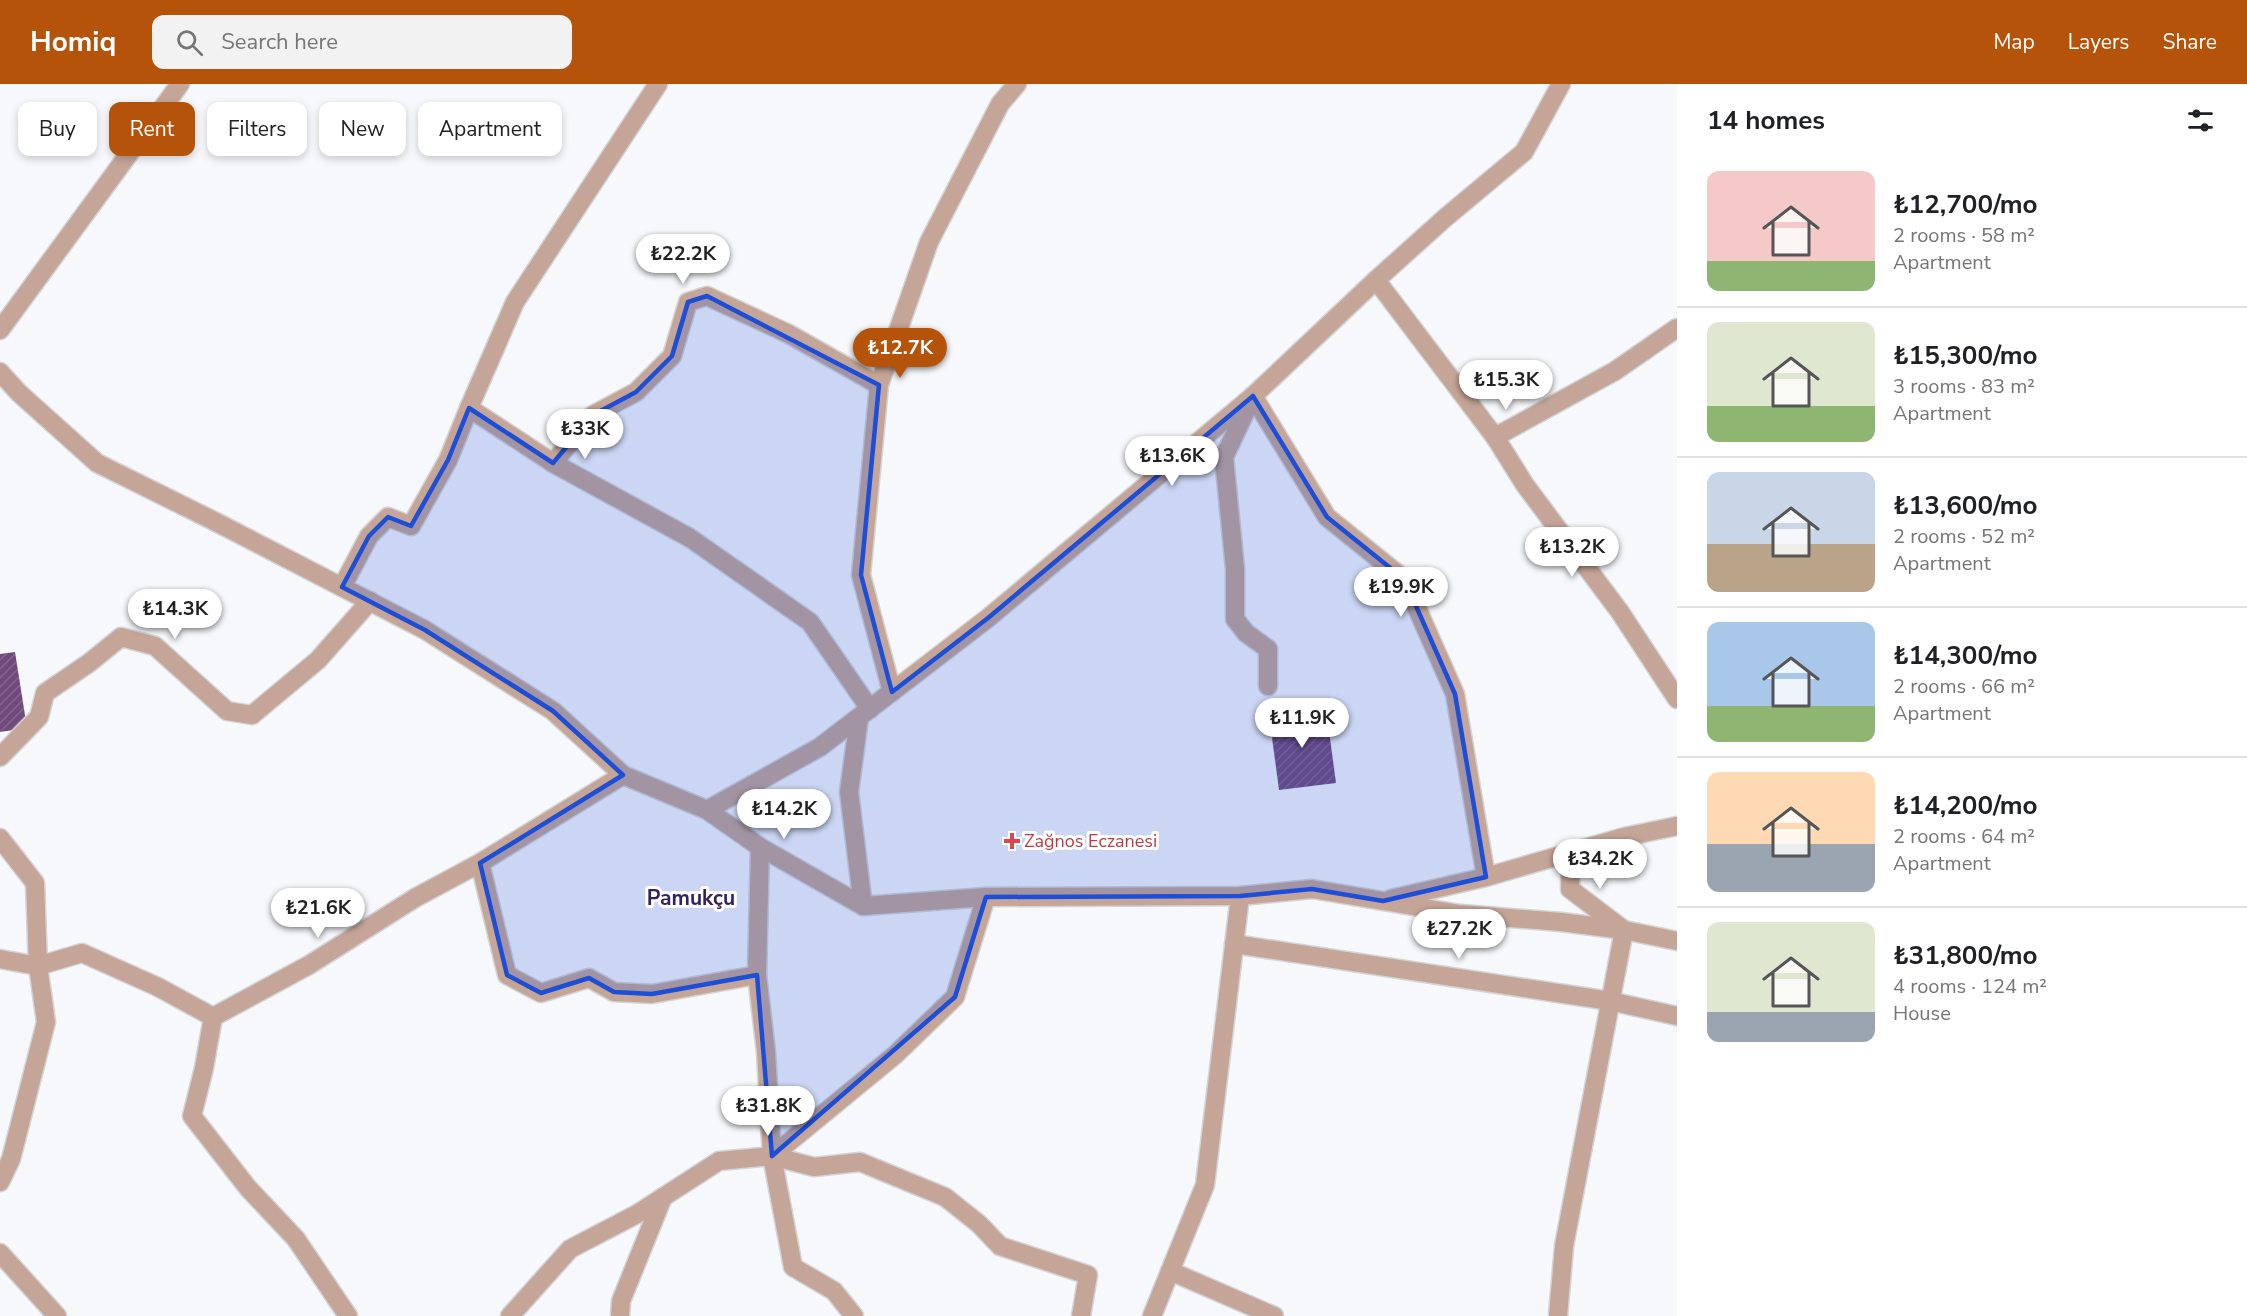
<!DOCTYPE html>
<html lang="en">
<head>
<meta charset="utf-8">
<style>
  :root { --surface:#fff; --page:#f2f2f2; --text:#202124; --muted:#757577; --line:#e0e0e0; --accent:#b45309 }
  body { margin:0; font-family:"Nunito Sans",sans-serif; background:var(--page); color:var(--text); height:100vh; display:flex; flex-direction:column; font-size:22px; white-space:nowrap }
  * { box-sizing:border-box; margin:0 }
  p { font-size:20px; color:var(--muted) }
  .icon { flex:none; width:33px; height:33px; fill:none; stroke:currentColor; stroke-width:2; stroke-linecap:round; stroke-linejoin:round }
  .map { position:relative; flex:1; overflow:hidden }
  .panel { display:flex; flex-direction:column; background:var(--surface); width:570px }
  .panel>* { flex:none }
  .guide { position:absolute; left:18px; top:18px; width:570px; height:54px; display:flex; gap:12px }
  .price { position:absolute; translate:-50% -51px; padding:0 14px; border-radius:21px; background:#fff; color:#222; font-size:20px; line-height:39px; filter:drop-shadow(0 2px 3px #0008) }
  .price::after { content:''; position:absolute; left:50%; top:36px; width:18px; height:14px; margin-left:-9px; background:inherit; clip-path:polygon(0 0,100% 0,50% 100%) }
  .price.active { background:var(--accent); color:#fff }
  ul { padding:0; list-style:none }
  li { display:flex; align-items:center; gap:18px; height:150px; padding:0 30px }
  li+li { border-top:2px solid var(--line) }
  li span { display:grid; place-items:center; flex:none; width:168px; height:120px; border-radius:12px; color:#555 }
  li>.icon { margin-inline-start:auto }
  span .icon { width:72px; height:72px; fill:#fffc; stroke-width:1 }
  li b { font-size:26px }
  h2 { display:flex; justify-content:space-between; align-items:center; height:72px; padding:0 30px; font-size:26px }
  .tag { padding:0 21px; border-radius:12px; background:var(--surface); box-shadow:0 3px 9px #0003; font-size:21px; line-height:54px }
  .tag.active { background:var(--accent); color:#fff }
  header { display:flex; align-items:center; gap:36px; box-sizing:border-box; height:84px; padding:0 30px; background:var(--accent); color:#fff }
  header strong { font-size:28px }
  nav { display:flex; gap:33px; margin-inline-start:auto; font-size:21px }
  .search { width:420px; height:54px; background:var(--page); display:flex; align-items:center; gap:15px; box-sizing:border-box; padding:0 21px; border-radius:12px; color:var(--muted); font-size:22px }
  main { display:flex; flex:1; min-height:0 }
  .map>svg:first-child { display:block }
  .building { fill:url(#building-hatch) }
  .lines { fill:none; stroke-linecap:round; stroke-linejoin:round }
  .minor-casing { stroke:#d3d4d7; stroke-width:21 }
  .tertiary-casing { stroke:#d3d4d7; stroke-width:21 }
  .minor { stroke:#c5a597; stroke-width:18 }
  .tertiary { stroke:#c5a597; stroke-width:18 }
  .marked { fill:#1d4ed8; fill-opacity:0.2; stroke:#1d4ed8; stroke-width:4.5; stroke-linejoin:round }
  .health-dot { fill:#e0444e; stroke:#fff; stroke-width:2 }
  .labels { text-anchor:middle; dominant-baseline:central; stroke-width:6; stroke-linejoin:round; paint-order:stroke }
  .health-label { font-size:18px; fill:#be3a42; stroke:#fff; text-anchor:start }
  .quarter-label { font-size:21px; font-weight:bold; fill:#32235d; stroke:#fff }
</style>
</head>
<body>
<header>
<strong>Homiq</strong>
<div class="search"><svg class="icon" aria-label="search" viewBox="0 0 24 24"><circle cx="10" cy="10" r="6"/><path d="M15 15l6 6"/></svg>Search here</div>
<nav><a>Map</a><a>Layers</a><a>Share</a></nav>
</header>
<main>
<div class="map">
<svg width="1677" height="1232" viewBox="0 0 1677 1232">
  <defs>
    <pattern id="building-hatch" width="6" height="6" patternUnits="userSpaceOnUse" patternTransform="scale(1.5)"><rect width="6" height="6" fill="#72497c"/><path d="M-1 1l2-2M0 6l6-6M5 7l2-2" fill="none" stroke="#84658b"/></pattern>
  </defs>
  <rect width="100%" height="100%" fill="#f7f8fc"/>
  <g class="building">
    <polygon points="15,568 27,644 0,648 0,570"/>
    <polygon points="1326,624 1336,699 1279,706 1269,631"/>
  </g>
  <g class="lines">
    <defs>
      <g id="minor">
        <polyline points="1376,196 1495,353 1615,287 1677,244"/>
        <polyline points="0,246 180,0"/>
        <polyline points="1253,312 1327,433 1404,495 1455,610 1486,793"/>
        <polyline points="1253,312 1224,373 1235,485 1235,535 1246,549 1268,565 1268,602"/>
        <polyline points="469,324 515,218 658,0"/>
        <polyline points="1495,353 1525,401 1620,528 1677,615"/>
        <polyline points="553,379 593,331 636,308 672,272 688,218 707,212 789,250 879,301"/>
        <polyline points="342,503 369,452 388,433 411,442 448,376 469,324 553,379 690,454 810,538 870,625"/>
        <polyline points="892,608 861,491 879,301 929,158 1000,20 1017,0"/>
        <polyline points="859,634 849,708 863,822"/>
        <polyline points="0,673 39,633 45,609 89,579 121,553 155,562 227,627 252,631 318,576 370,517"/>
        <polyline points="0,754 35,799 38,882 46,938 11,1075 0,1098"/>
        <polyline points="760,763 757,891 766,968 772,1072"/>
        <polyline points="480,779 507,891 541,909 589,894 614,908 652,910 757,891"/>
        <polyline points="1234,860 1610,917 1677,932"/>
        <polyline points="213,933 204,984 192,1032 248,1104 296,1155 348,1232"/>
        <polyline points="0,1169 57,1232"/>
        <polyline points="1170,1187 1274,1232"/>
        <polyline points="510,1232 570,1165 637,1130 719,1077 772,1072 895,971 955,913 986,813"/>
        <polyline points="620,1232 621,1217 663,1113"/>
        <polyline points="854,1232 834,1207 793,1183 772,1072 814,1083 860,1078 945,1113 979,1140 1000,1162 1088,1191 1081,1232"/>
        <polyline points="1152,1232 1205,1101 1240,812"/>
        <polyline points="1558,1232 1564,1162 1624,846 1570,805 1571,768"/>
      </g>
      <g id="tertiary">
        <polyline points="0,288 19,309 97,379 216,438 425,546 553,627 623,691 707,726 760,763 863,822 986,813 1240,812 1312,805 1460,830 1561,838 1624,846 1677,857"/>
        <polyline points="707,726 820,663 988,534 1253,312 1376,196 1445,134 1524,68 1561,0"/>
        <polyline points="1391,815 1486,793 1624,753 1677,742"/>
        <polyline points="0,875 38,882 82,869 158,903 213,933 309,881 415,814 480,779 623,691"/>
      </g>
    </defs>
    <use href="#minor" class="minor-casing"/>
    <use href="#tertiary" class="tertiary-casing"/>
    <use href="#minor" class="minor"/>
    <use href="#tertiary" class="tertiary"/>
  </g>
  <path class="marked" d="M707,212L879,301L861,491L892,608L988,534L1253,312L1327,433L1404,495L1455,610L1486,793L1383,817L1312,805L1240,812L986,813L955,913L772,1072L757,891L652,910L614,908L589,894L541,909L507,891L480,779L623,691L553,627L425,546L342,503L369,452L388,433L411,442L448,376L469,324L553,379L593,331L636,308L672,272L688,218Z"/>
  <path class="health-dot" d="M1009 748h6v6h6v6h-6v6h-6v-6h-6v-6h6z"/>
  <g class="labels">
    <g class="health-label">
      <text x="1024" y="757">Zağnos Eczanesi</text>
    </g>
    <g class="quarter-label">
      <text x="691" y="814">Pamukçu</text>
    </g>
  </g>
</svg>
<b class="price" style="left:683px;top:201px">₺22.2K</b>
<b class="price active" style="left:900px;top:295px">₺12.7K</b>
<b class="price" style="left:1506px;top:327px">₺15.3K</b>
<b class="price" style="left:585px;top:376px">₺33K</b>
<b class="price" style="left:1172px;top:403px">₺13.6K</b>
<b class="price" style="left:1572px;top:494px">₺13.2K</b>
<b class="price" style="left:1401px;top:534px">₺19.9K</b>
<b class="price" style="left:175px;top:556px">₺14.3K</b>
<b class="price" style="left:1302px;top:665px">₺11.9K</b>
<b class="price" style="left:784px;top:756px">₺14.2K</b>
<b class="price" style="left:1600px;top:806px">₺34.2K</b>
<b class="price" style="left:318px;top:855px">₺21.6K</b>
<b class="price" style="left:1459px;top:876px">₺27.2K</b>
<b class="price" style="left:768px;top:1053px">₺31.8K</b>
<div class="guide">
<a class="tag">Buy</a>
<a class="tag active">Rent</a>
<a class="tag">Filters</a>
<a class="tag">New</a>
<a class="tag">Apartment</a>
</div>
</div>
<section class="panel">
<h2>14 homes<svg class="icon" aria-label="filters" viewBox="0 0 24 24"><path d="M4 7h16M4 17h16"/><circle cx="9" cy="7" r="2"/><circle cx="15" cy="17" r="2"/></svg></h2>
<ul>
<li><span style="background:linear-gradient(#f6c9c9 75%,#8fb573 0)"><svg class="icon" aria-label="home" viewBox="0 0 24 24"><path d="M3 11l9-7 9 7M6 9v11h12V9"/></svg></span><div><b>₺12,700/mo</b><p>2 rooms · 58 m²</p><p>Apartment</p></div></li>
<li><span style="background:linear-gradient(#dfe7d0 70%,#8fb573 0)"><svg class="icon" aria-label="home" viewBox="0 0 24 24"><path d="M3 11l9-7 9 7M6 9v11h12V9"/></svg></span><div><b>₺15,300/mo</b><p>3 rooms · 83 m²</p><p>Apartment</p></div></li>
<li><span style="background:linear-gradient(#c9d6e8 60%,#b9a48a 0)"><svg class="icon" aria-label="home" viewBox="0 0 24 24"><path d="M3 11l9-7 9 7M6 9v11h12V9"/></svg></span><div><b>₺13,600/mo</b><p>2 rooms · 52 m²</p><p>Apartment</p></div></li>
<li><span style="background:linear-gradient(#a9c7e8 70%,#8fb573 0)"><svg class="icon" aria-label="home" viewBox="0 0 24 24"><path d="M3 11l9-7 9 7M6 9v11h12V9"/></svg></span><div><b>₺14,300/mo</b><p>2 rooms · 66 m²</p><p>Apartment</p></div></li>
<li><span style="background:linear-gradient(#ffd9b3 60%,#9aa5b1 0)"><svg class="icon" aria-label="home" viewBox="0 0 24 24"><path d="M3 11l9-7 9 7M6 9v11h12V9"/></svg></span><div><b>₺14,200/mo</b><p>2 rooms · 64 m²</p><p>Apartment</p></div></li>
<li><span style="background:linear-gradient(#dfe7d0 75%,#9aa5b1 0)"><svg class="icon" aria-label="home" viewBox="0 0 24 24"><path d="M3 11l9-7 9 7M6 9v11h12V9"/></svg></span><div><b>₺31,800/mo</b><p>4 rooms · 124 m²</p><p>House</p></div></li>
</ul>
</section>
</main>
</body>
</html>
